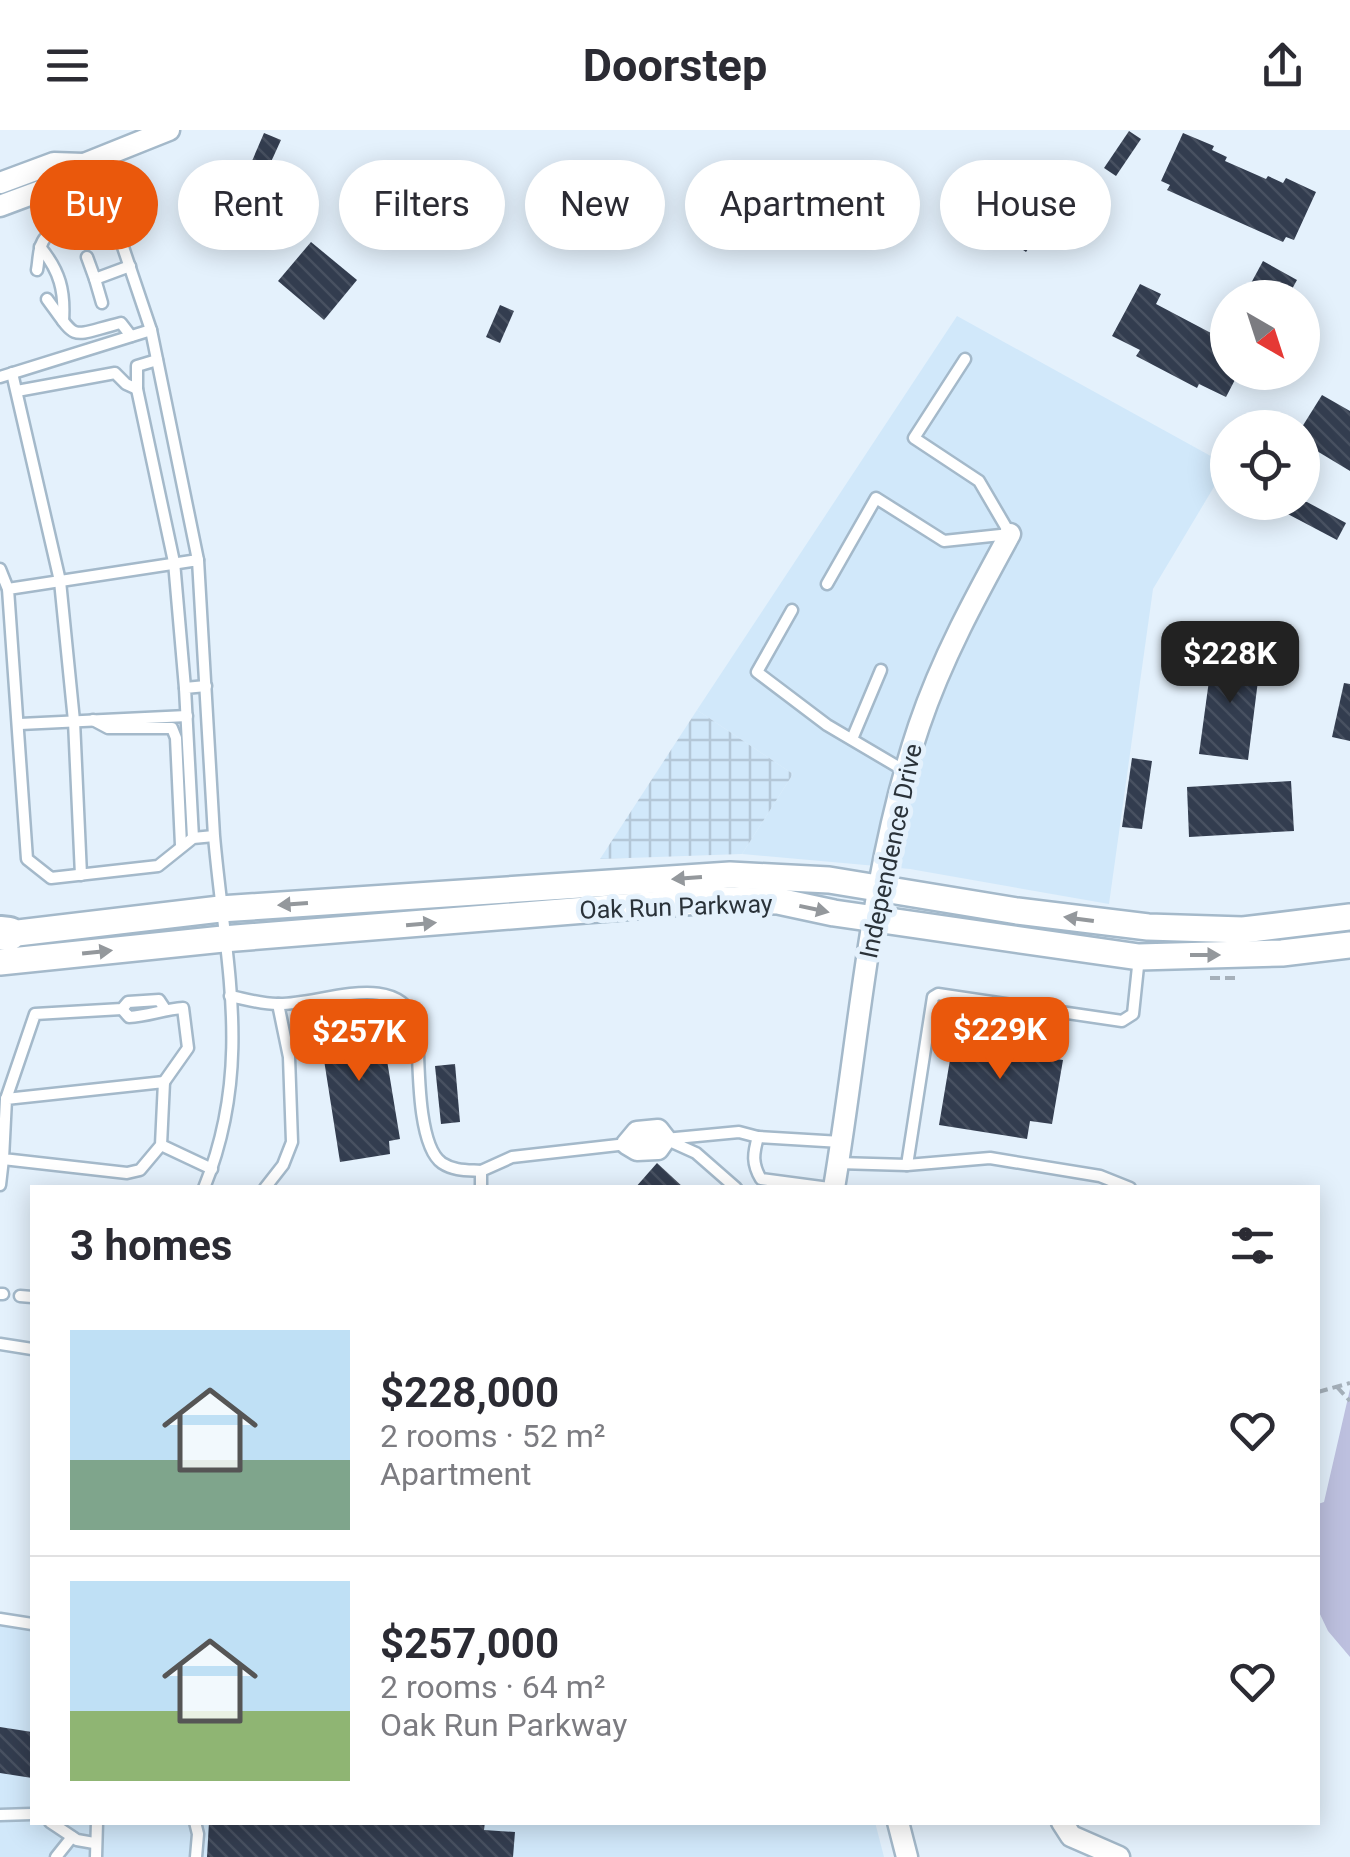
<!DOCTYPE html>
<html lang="en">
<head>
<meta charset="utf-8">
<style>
  :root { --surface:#fff; --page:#f2f2f3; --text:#2b2b33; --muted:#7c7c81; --line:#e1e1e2; --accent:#ea580c }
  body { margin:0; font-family:Roboto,sans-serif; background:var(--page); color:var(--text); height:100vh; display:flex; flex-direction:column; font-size:38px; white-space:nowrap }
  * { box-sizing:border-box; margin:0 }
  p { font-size:32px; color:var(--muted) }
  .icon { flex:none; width:55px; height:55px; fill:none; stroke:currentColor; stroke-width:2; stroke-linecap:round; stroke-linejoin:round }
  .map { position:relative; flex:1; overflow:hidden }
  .drawer { position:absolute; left:30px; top:1055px; width:1290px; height:640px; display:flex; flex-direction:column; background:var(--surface); border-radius:0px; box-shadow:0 5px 25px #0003 }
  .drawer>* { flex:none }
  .hud { position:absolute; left:30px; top:30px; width:1290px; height:90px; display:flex; gap:20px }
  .needle { width:65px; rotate:141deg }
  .controls { position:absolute; left:1210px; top:150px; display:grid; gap:20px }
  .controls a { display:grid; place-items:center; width:110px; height:110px; border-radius:50%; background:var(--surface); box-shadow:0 5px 25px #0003; font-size:50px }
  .price { position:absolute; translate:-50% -85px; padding:0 22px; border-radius:20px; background:var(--accent); color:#fff; font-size:32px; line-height:65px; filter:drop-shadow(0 2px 5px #0008) }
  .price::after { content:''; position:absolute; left:50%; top:60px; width:30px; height:22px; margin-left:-15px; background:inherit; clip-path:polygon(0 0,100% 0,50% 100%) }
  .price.on { background:#222; color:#fff }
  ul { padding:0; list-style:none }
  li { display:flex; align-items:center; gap:30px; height:250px; padding:0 40px }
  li+li { border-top:2px solid var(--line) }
  li span { display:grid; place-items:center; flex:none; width:280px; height:200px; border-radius:0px; color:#555 }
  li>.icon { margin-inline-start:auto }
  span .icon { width:120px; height:120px; fill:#fffc; stroke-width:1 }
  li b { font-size:42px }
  h2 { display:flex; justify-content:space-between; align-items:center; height:120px; padding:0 40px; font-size:42px }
  .pill { padding:0 35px; border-radius:45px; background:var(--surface); box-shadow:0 5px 25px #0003; font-size:35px; line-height:90px }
  .pill.on { background:var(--accent); color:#fff }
  header { display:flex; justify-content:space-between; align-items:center; height:130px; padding:0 40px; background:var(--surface); font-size:45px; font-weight:700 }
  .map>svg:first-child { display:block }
  .built { fill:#d1e8fa }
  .industrial { fill:url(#industrial-grid) }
  .park { fill:#bdc0df }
  .building { fill:url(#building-back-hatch) }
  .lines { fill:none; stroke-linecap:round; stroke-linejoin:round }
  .service-casing { stroke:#a4b9ca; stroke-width:15 }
  .minor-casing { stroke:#a4b9ca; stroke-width:25 }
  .tertiary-casing { stroke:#a4b9ca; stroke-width:30 }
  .primary-casing { stroke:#a4b9ca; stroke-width:38 }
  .path { stroke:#a5b0ba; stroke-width:4; stroke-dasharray:10 5; stroke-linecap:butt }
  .service { stroke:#fff; stroke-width:10 }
  .minor { stroke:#fff; stroke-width:20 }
  .tertiary { stroke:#fff; stroke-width:25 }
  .primary { stroke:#fff; stroke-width:32 }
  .oneway { fill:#94989c }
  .labels { text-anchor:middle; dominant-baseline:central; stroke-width:10; stroke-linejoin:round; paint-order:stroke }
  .street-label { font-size:25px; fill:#2a3239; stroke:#e4f1fc }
</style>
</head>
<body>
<header><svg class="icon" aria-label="menu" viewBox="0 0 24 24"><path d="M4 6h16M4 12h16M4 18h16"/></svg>Doorstep<svg class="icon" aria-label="share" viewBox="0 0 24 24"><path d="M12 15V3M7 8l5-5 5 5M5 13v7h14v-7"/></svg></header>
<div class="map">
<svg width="1350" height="1727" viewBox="0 0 1350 1727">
  <defs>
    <pattern id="industrial-grid" width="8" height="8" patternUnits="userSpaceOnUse" patternTransform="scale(2.5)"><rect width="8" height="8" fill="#d1e8fa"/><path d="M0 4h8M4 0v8" fill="none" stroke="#b4c7d7"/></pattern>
    <pattern id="building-back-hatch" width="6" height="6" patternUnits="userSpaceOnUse" patternTransform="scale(2.5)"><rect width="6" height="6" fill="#333d4f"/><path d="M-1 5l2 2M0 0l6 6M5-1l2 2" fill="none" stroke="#485161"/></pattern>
  </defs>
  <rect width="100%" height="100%" fill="#e4f1fc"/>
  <g class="built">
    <polygon points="957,186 1227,335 1153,459 1109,774 910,739 742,724 793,644 697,580"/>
    <polygon points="0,1486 32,1495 32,1692 875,1692 884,1727 0,1727"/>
  </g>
  <polygon class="industrial" points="697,580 793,644 742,724 600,729"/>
  <polygon class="park" points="1350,1259 1350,1527 1328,1501 1318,1480 1318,1374 1324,1372"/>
  <g class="building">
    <polygon points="1129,1 1141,9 1116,46 1104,38"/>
    <polygon points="264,3 281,10 265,45 249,38"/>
    <polygon points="1183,3 1214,16 1212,20 1227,27 1225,31 1266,49 1268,46 1283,53 1286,48 1316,62 1294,110 1286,107 1283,112 1167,60 1170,55 1161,51"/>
    <polygon points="1051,46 1069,58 1026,122 1009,110"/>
    <polygon points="311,112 357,150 324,190 278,151"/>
    <polygon points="1263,131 1297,150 1287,168 1243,168"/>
    <polygon points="1140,154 1161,164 1156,174 1228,212 1228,242 1239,242 1226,267 1199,254 1197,258 1136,226 1140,220 1112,206"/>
    <polygon points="500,175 514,181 500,213 486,207"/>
    <polygon points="1322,265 1350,281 1350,341 1302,312 1302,297"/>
    <polygon points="1265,372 1307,372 1346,393 1337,410"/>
    <polygon points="1213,521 1261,527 1248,630 1199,624"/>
    <polygon points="1344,553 1350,554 1350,611 1332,607"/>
    <polygon points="1132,628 1152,631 1142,699 1122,697"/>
    <polygon points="1291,651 1294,701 1189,707 1187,657"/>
    <polygon points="378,876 400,1009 389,1011 390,1024 340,1032 319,898 330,897 328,884"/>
    <polygon points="956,894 1053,909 1050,928 1063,930 1052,994 1030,991 1027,1009 939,995"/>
    <polygon points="455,934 460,992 441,994 435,936"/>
    <polygon points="657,1033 684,1058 635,1058"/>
    <polygon points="0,1597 32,1602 32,1648 0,1643"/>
    <polygon points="209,1692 485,1692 484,1700 515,1702 513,1727 207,1727"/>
  </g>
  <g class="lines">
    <defs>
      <g id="service">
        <polyline points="94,31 151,200 198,430"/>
        <path d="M40,117C60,141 65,161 63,191"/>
        <polyline points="87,127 95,149 130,136"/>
        <path d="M37,140C39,130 38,115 46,107C63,93 102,106 121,109"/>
        <polyline points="95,149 102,173"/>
        <path d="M47,169C79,213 68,206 121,193L131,206"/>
        <polyline points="12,243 60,451 74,591 81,745"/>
        <polyline points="0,247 151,200"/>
        <polyline points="137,259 174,432 185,558"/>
        <polyline points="17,261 115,243 126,254 137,259 137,236 157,230"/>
        <polyline points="0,439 8,459"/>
        <polyline points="827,454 876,368 944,411 1010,404 979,351 914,308 965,229"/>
        <polyline points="792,480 757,542 827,595 905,641"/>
        <polyline points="93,590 108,598 172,598 176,608 181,715"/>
        <polyline points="20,594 187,586"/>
        <polyline points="852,609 881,540"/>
        <polyline points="193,708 185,558 206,556"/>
        <path d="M230,866C245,869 261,874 277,874C320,876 398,837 417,895C419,927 416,1015 442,1033C454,1041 468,1040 481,1041"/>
        <path d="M122,879L129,887C149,886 164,879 183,878L188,918L164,952"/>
        <polyline points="6,969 35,884 122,879 128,872 159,870 165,879"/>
        <polyline points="161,1015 164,952 6,969 3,1029 127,1043 140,1040 161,1015 212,1039"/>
        <polyline points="838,1033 907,1035 990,1028 1100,1046 1130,1058"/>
        <polyline points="907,1035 933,867 938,864 1122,891 1133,884 1139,827"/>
        <polyline points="0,1055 3,1029"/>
        <path d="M204,1058C254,935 225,832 214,706L193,708L158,736L51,748L27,729L8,459L198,430L214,706"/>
        <polyline points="265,1058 283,1035 292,1012 289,927 278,874"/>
        <polyline points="481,1058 481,1041 512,1027 627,1014"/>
        <polyline points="736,1058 696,1023 665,1009 739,1002 758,1007"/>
        <path d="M829,1058L761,1049C752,1034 753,1024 758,1007L841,1012"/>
        <polyline points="0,1164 3,1164"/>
        <polyline points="20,1166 32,1167"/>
        <polyline points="0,1214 32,1219"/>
        <polyline points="0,1489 32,1494"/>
        <polyline points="0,1685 32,1684"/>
        <polyline points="50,1692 77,1710 94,1713"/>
        <polyline points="195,1692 198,1704 196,1727"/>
        <polyline points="56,1727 72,1707"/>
        <polyline points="96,1727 97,1692"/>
      </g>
      <g id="minor">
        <polyline points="0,53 54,33 84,34"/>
        <polyline points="0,76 59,54 84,34 169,0"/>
        <polygon points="658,1000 665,1009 658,1019 637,1020 627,1014 637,1002"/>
        <path d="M834,1058C860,903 869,745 919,596C942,528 976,466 1010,404"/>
        <polyline points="898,1692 907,1727"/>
        <polyline points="1062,1692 1071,1706 1119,1727"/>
      </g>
      <g id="tertiary">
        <polyline points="0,805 220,779 730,745 829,750 1017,781 1148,797 1243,800 1350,787"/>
        <polyline points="0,832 223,809 711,770 778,771 834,783 1139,827 1282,823 1350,815"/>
      </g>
      <polyline id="primary" points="0,803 9,804"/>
    </defs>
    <use href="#service" class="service-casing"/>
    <use href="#minor" class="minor-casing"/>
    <use href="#tertiary" class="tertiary-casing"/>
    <use href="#primary" class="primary-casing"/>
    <g class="path">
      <polyline points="1210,848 1236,848"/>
      <polyline points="1337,1257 1350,1271"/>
      <polyline points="1318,1262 1350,1253"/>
    </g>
    <use href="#service" class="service"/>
    <use href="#minor" class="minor"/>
    <use href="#tertiary" class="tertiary"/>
    <use href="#primary" class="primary"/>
  </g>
  <defs><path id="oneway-solid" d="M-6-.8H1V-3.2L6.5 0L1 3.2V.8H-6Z" transform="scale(2.5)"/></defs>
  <g class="oneway">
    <use href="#oneway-solid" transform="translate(687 748) rotate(176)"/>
    <use href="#oneway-solid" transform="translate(293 774) rotate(176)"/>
    <use href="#oneway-solid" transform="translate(814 779) rotate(12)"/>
    <use href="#oneway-solid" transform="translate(1079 789) rotate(-172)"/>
    <use href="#oneway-solid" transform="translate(421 794) rotate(-5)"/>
    <use href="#oneway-solid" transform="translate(97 822) rotate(-6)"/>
    <use href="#oneway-solid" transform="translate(1205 825)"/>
  </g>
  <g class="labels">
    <g class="street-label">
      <text transform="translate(891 721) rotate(-78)">Independence Drive</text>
      <text transform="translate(676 777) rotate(-2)">Oak Run Parkway</text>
    </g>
  </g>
</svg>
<div class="controls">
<a><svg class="needle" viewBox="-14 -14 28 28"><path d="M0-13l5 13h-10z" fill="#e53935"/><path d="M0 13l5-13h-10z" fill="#7c7c81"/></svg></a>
<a><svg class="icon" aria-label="locate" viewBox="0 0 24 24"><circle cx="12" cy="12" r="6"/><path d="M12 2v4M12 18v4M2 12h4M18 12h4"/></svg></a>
</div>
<b class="price on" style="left:1230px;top:576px">$228K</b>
<b class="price" style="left:1000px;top:952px">$229K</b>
<b class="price" style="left:359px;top:954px">$257K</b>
<div class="hud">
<a class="pill on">Buy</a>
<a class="pill">Rent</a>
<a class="pill">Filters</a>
<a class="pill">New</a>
<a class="pill">Apartment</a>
<a class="pill">House</a>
</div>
<section class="drawer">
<h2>3 homes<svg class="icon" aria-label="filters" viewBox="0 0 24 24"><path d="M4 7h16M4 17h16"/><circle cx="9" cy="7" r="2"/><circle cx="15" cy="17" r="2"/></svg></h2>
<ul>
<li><span style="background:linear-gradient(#bfe0f5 65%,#7fa58c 0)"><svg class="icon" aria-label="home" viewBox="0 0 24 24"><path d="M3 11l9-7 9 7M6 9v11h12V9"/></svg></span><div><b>$228,000</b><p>2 rooms · 52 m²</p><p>Apartment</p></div><svg class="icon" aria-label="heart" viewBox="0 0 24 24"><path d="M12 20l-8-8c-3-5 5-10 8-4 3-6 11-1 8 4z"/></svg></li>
<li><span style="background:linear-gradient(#bfe0f5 65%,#8fb573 0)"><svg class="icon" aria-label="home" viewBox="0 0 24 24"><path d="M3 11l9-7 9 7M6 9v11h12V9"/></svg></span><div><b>$257,000</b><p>2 rooms · 64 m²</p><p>Oak Run Parkway</p></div><svg class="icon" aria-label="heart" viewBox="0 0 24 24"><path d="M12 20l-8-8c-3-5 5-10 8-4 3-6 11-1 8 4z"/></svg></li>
</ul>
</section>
</div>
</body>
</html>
